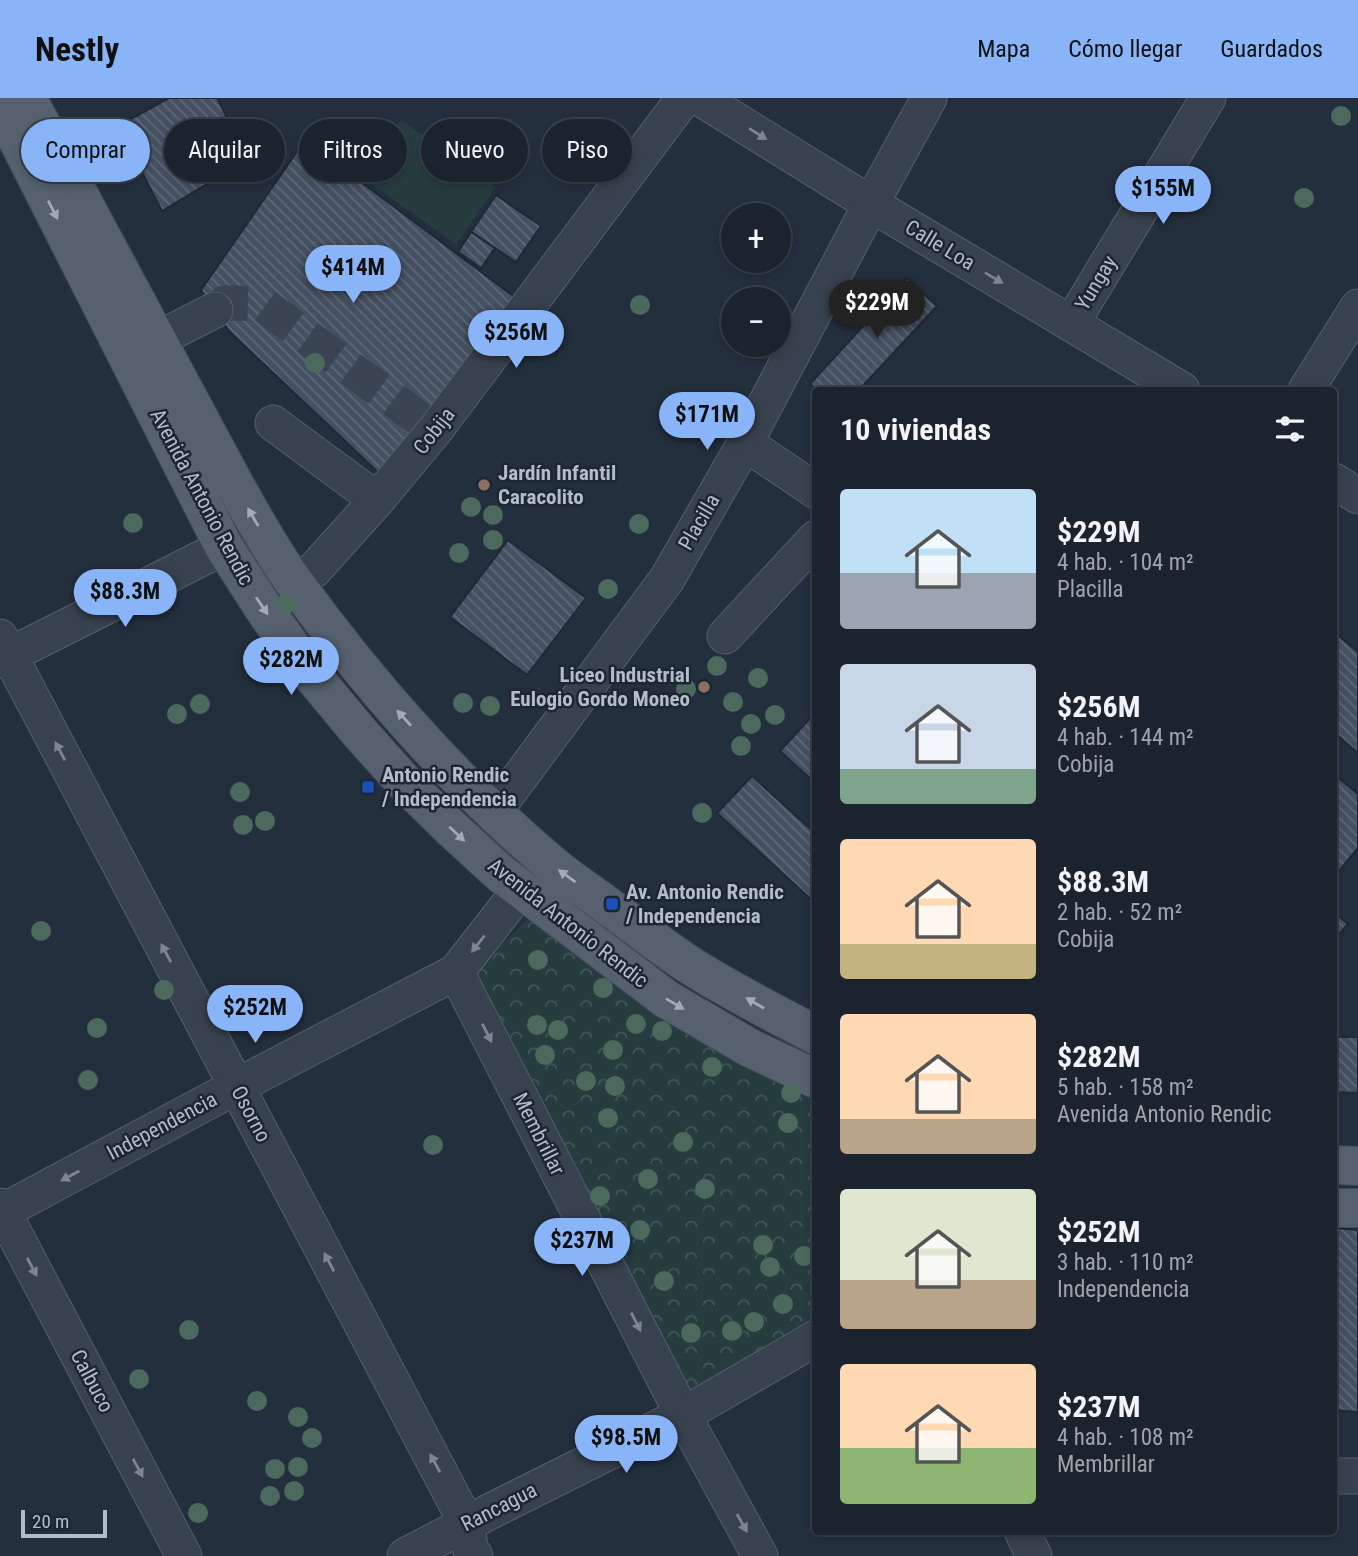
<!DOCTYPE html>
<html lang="es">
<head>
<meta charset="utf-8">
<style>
  :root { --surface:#1b232e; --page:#242b36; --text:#f1f3f6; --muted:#a0a4aa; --line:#39404a; --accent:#8ab4f8 }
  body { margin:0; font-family:"Roboto Condensed",sans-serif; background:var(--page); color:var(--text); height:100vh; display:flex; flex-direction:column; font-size:26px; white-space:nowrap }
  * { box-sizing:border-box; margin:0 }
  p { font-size:23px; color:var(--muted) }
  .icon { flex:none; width:38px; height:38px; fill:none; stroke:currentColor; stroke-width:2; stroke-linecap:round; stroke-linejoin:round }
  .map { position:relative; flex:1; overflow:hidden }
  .sheet { position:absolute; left:812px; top:289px; width:525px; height:1148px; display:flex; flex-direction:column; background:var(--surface); border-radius:7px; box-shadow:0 4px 10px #0003,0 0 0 2px var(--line) }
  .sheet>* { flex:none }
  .top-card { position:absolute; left:21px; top:21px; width:665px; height:63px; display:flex; gap:14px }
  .fabs { position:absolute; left:721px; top:105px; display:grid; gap:14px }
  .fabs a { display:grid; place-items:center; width:70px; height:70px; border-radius:50%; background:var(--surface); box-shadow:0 4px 10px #0003,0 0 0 2px var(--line); font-size:35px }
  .scale { position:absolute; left:21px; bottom:18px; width:86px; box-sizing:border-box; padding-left:7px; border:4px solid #b4bcc9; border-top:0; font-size:19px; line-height:24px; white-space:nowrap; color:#b4bcc9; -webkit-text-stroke:5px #1d2633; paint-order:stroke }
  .price { position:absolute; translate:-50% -60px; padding:0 16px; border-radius:24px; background:var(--accent); color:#111; font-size:23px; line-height:46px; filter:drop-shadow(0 2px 4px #0008) }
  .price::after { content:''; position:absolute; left:50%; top:42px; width:21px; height:16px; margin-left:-10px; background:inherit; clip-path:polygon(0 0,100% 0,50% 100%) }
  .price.selected { background:#222; color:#fff }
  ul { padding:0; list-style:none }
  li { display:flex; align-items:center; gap:21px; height:175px; padding:0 28px }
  li span { display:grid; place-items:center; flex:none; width:196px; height:140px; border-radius:7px; color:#555 }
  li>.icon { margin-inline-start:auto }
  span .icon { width:84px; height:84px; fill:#fffc; stroke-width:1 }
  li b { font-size:30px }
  h2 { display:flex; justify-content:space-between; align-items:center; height:84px; padding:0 28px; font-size:30px }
  .tag { padding:0 24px; border-radius:32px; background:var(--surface); box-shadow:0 4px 10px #0003,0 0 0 2px var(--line); font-size:24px; line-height:63px }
  .tag.selected { background:var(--accent); color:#111 }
  header { display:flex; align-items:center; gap:42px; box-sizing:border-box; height:98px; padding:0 35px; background:var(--accent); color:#111 }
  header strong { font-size:33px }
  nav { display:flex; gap:38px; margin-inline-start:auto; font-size:24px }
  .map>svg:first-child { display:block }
  .forest { fill:url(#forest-crowns) }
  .pitch { fill:#263c3f }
  .building { fill:url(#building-back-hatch); stroke:#1f2835; stroke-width:2 }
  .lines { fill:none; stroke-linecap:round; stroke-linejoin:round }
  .minor-tunnel { stroke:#3a4453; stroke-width:35; stroke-dasharray:35 18; stroke-linecap:butt }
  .minor-casing { stroke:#565f6c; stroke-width:37 }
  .major-casing { stroke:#414a57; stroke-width:40 }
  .minor { stroke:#38414e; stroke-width:35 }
  .major { stroke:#56606e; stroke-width:38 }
  .tree { fill:#4b6a5d }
  .oneway { fill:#7c8592 }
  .oneway2 { fill:#a1aab7 }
  .education-dot { fill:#8d6e63; stroke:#1d2633; stroke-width:2.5 }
  .transit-dot { fill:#1a4fb4; stroke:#1d2633; stroke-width:2.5 }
  .labels { text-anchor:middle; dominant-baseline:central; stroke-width:5; stroke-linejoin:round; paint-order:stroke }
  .street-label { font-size:21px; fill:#b4bcc9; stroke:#1d2633 }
  .poi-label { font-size:21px; font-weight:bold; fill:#b4bcc9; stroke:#1d2633; text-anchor:start }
</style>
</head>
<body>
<header>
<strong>Nestly</strong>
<nav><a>Mapa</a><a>Cómo llegar</a><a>Guardados</a></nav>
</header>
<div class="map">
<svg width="1358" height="1458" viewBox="0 0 1358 1458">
  <defs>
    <pattern id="forest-crowns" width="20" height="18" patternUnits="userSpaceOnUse" patternTransform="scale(1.75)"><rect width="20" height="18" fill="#263c3f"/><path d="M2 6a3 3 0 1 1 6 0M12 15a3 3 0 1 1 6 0" fill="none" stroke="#435659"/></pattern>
    <pattern id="building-back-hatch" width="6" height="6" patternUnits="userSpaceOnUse" patternTransform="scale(1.75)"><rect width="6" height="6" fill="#455162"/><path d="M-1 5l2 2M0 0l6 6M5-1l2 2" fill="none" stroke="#5d6877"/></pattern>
  </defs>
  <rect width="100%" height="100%" fill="#242f3e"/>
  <polygon class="forest" points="528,821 660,912 815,995 815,1226 689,1299 472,876"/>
  <polygon class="pitch" points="401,22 496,89 456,146 361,79"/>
  <g class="building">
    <polygon points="169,0 217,0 248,61 162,113 118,28"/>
    <polygon points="305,42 516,200 384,380 229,233 201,192"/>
    <polygon points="496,97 541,128 516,164 471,134"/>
    <polygon points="471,134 495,150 481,170 458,154"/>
    <polygon points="907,180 937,208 859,292 817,292 810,286"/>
    <polygon points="508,442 586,500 527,577 450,519"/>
    <polygon points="1339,538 1358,554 1358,655 1334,634 1334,545"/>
    <polygon points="815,615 816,616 816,686 780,653"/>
    <polygon points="1334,676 1358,696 1358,750 1335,778 1334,776"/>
    <polygon points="752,678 816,736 816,806 717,715"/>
    <polygon points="1334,814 1348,826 1334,842"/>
    <polygon points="1334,939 1358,939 1358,995 1334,994"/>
    <polygon points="1334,1130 1358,1132 1358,1314 1334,1312"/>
  </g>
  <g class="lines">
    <polyline class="minor-tunnel" points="215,212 225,205 262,206 425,325"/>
    <defs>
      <g id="minor">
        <polyline points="700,0 871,106 1182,292"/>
        <polyline points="1071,226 1208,0"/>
        <polyline points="156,242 215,212"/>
        <polyline points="1306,292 1358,209"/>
        <polyline points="273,325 377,402"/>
        <polyline points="745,345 816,393"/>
        <polyline points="1334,383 1358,398"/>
        <polyline points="293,483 314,472 377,402 436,331 684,0"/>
        <polyline points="725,538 816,440"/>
        <polyline points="0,539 467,1426 470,1450 475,1458"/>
        <polyline points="0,562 224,449"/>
        <polyline points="494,714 667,481 745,345 871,106 929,0"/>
        <polyline points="456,874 683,1317 760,1458"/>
        <polyline points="0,1108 184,1458"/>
        <polyline points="0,1115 237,988 456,874 520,792"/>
        <polyline points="1334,1378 1358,1378"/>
        <polyline points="1022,1433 1034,1458"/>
        <polyline points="405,1458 491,1413 683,1317 816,1240"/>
      </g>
      <g id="major">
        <path d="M27,0L236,389C254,421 272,454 294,484C366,584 455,685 550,765C568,781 590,794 609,809C636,828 663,850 691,868C731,893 773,915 816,937"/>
        <polyline points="0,7 224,449 266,514 311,576 360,635 404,684 451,730 500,775 666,901 750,950 816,981"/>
        <polyline points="1334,1067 1358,1068"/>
        <polyline points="1334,1110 1358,1110"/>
      </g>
    </defs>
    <use href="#minor" class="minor-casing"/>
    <use href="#major" class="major-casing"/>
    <use href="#minor" class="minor"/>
    <use href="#major" class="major"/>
  </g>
  <g class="tree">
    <circle cx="1341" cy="18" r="10"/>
    <circle cx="1304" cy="100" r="10"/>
    <circle cx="640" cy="207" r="10"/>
    <circle cx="315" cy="265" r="10"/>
    <circle cx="471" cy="409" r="10"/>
    <circle cx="493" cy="417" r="10"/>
    <circle cx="133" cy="425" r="10"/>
    <circle cx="639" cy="426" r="10"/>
    <circle cx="493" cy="442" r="10"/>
    <circle cx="459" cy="455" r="10"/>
    <circle cx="608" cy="491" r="10"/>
    <circle cx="286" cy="506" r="10"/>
    <circle cx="717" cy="568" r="10"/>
    <circle cx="758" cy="580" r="10"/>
    <circle cx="686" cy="591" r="10"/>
    <circle cx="733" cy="604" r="10"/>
    <circle cx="463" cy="605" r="10"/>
    <circle cx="200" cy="606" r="10"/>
    <circle cx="490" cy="608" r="10"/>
    <circle cx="177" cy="616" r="10"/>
    <circle cx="775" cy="617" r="10"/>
    <circle cx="751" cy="626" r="10"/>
    <circle cx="741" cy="648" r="10"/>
    <circle cx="240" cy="694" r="10"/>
    <circle cx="702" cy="715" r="10"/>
    <circle cx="265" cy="723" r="10"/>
    <circle cx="243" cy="727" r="10"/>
    <circle cx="41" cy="833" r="10"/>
    <circle cx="538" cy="862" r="10"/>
    <circle cx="603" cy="890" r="10"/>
    <circle cx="164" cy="892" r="10"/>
    <circle cx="636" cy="926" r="10"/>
    <circle cx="537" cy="927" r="10"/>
    <circle cx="97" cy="930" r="10"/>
    <circle cx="558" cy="932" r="10"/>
    <circle cx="662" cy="933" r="10"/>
    <circle cx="613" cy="952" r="10"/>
    <circle cx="545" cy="957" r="10"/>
    <circle cx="712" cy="969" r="10"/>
    <circle cx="88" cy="982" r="10"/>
    <circle cx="586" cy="983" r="10"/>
    <circle cx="615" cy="988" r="10"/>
    <circle cx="791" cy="995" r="10"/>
    <circle cx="608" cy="1020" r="10"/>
    <circle cx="788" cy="1025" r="10"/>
    <circle cx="683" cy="1044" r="10"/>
    <circle cx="433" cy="1047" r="10"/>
    <circle cx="648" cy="1081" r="10"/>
    <circle cx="705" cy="1091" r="10"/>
    <circle cx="600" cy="1098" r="10"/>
    <circle cx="640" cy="1132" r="10"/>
    <circle cx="763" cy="1147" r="10"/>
    <circle cx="804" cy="1158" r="10"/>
    <circle cx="770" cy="1169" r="10"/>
    <circle cx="664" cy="1183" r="10"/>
    <circle cx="783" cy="1206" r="10"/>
    <circle cx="754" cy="1224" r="10"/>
    <circle cx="189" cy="1232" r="10"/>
    <circle cx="732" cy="1233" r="10"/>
    <circle cx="691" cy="1235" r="10"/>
    <circle cx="139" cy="1281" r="10"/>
    <circle cx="257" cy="1303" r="10"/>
    <circle cx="298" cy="1319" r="10"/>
    <circle cx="312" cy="1340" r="10"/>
    <circle cx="298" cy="1369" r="10"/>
    <circle cx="275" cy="1371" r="10"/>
    <circle cx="294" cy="1393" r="10"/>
    <circle cx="270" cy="1398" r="10"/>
    <circle cx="198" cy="1415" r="10"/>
  </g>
  <defs><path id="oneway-solid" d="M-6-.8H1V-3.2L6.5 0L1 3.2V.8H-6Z" transform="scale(1.75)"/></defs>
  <g class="oneway">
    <use href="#oneway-solid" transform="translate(758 36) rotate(32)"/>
    <use href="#oneway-solid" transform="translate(994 180) rotate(31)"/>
    <use href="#oneway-solid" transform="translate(60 653) rotate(-118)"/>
    <use href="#oneway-solid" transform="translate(478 846) rotate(128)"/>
    <use href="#oneway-solid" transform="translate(166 855) rotate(-118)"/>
    <use href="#oneway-solid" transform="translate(487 935) rotate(63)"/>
    <use href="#oneway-solid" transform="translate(70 1078) rotate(152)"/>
    <use href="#oneway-solid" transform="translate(329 1164) rotate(-118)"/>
    <use href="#oneway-solid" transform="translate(32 1169) rotate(62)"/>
    <use href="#oneway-solid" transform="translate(636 1224) rotate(63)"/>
    <use href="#oneway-solid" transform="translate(435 1365) rotate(-118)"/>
    <use href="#oneway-solid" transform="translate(138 1370) rotate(62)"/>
    <use href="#oneway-solid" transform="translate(742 1425) rotate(61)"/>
  </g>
  <g class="oneway2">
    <use href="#oneway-solid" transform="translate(53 112) rotate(63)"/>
    <use href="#oneway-solid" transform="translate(253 419) rotate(-120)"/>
    <use href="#oneway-solid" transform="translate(262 508) rotate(56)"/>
    <use href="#oneway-solid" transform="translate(404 620) rotate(-132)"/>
    <use href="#oneway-solid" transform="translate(457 736) rotate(43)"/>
    <use href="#oneway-solid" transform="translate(567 778) rotate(-144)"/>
    <use href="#oneway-solid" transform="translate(755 905) rotate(-150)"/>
    <use href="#oneway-solid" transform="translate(675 906) rotate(31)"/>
  </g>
  <g class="education-dot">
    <circle cx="484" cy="387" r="7"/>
    <circle cx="704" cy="589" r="7"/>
  </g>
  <g class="transit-dot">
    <rect x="361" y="682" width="14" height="14" rx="3.5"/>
    <rect x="605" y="799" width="14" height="14" rx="3.5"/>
  </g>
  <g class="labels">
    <g class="street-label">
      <text transform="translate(940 147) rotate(31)">Calle Loa</text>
      <text transform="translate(1096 185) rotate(-59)">Yungay</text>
      <text transform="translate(434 333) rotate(-52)">Cobija</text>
      <text transform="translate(202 399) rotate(62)">Avenida Antonio Rendic</text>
      <text transform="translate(699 424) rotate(-60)">Placilla</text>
      <text transform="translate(568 825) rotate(38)">Avenida Antonio Rendic</text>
      <text transform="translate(251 1016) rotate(62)">Osorno</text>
      <text transform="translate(162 1028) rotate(-28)">Independencia</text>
      <text transform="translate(539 1036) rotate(63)">Membrillar</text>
      <text transform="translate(92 1283) rotate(62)">Calbuco</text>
      <text transform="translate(499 1409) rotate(-27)">Rancagua</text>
    </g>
    <g class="poi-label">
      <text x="498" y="375">Jardín Infantil<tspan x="498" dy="24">Caracolito</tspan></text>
      <text x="690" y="577" text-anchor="end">Liceo Industrial<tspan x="690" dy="24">Eulogio Gordo Moneo</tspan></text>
      <text x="382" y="677">Antonio Rendic<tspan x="382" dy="24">/ Independencia</tspan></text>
      <text x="626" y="794">Av. Antonio Rendic<tspan x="626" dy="24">/ Independencia</tspan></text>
    </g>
  </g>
</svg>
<div class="fabs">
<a>+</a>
<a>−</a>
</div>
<div class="scale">20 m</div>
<b class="price" style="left:1163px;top:128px">$155M</b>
<b class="price" style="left:353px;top:207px">$414M</b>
<b class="price selected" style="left:877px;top:242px">$229M</b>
<b class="price" style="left:516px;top:272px">$256M</b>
<b class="price" style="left:707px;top:354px">$171M</b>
<b class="price" style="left:125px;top:531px">$88.3M</b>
<b class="price" style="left:291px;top:599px">$282M</b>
<b class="price" style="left:255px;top:947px">$252M</b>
<b class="price" style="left:582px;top:1180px">$237M</b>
<b class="price" style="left:626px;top:1377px">$98.5M</b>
<div class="top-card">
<a class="tag selected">Comprar</a>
<a class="tag">Alquilar</a>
<a class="tag">Filtros</a>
<a class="tag">Nuevo</a>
<a class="tag">Piso</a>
</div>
<section class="sheet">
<h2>10 viviendas<svg class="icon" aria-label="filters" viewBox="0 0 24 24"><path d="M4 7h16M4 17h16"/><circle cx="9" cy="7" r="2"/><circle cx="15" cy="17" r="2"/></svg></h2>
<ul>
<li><span style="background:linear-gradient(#bfe0f5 60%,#9aa5b1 0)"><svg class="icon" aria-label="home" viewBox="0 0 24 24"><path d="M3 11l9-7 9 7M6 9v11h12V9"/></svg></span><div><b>$229M</b><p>4 hab. · 104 m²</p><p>Placilla</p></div></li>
<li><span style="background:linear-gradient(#c9d6e8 75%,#7fa58c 0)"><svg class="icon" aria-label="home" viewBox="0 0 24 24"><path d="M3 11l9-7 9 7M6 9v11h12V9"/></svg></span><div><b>$256M</b><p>4 hab. · 144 m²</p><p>Cobija</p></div></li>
<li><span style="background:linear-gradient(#ffd9b3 75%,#c2b280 0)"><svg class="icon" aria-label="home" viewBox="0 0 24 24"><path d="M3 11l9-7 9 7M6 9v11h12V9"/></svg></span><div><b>$88.3M</b><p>2 hab. · 52 m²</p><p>Cobija</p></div></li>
<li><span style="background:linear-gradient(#ffd9b3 75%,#b9a48a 0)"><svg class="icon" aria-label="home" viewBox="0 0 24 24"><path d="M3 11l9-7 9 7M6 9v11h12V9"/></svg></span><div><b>$282M</b><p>5 hab. · 158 m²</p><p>Avenida Antonio Rendic</p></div></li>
<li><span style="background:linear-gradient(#dfe7d0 65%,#b9a48a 0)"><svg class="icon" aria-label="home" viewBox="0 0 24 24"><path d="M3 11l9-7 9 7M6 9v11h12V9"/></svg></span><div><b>$252M</b><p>3 hab. · 110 m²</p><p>Independencia</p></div></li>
<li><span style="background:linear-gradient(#ffd9b3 60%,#8fb573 0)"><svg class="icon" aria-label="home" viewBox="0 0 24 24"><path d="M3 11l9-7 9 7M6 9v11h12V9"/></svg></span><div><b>$237M</b><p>4 hab. · 108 m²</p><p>Membrillar</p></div></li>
</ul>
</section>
</div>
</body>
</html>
